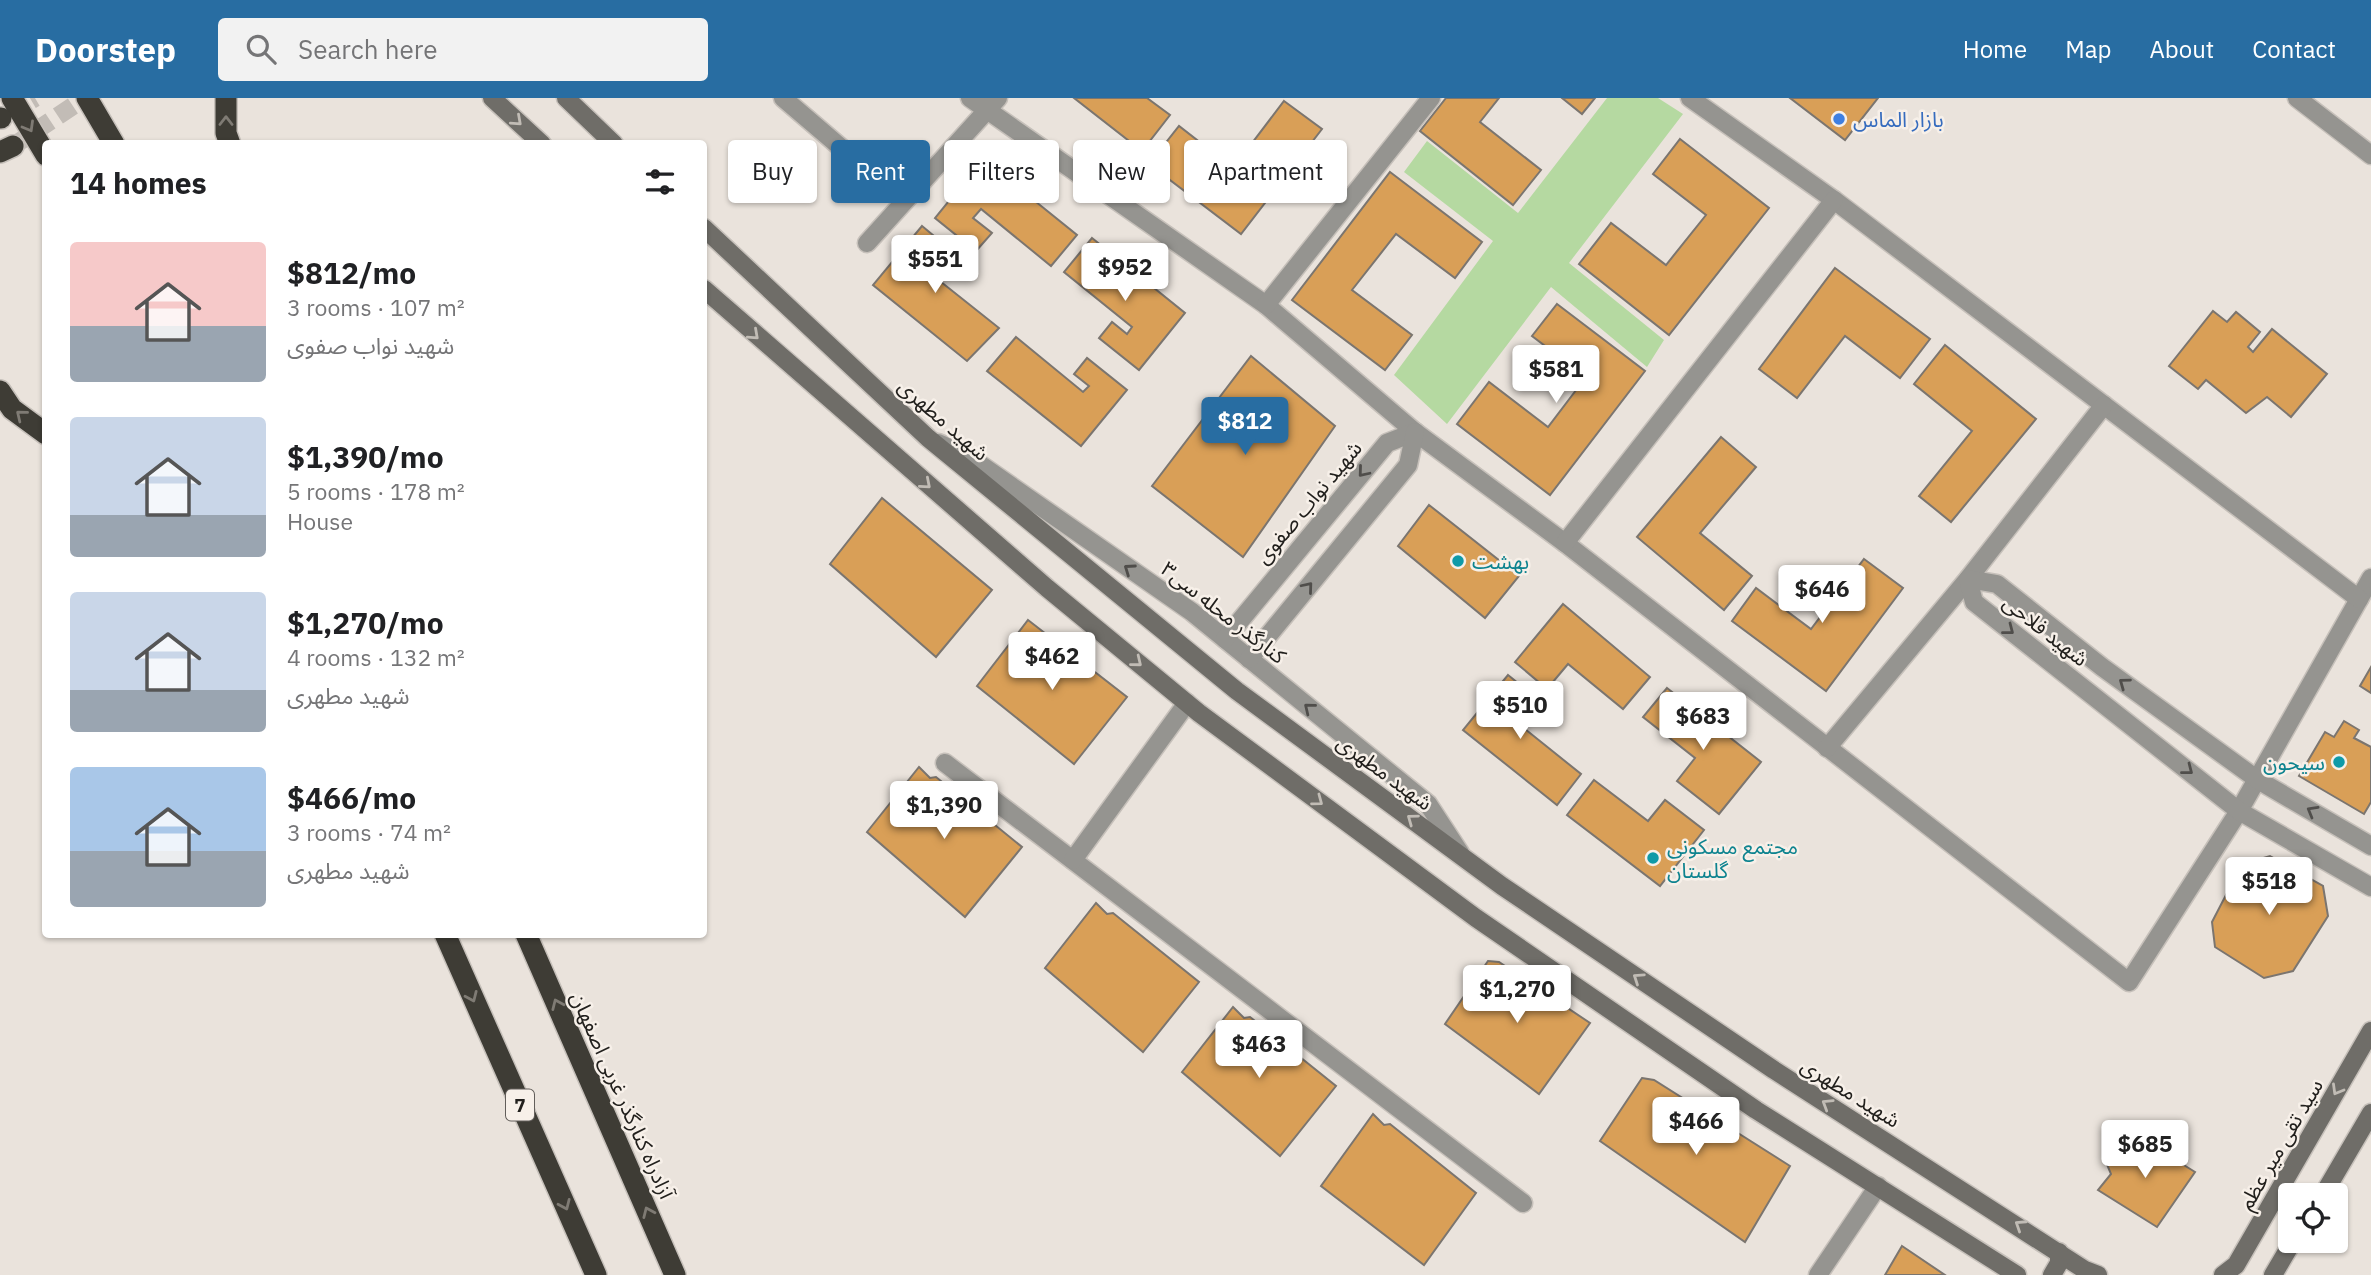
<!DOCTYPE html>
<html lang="en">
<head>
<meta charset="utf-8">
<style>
  :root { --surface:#fff; --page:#f2f2f2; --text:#202124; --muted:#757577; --accent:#286da2 }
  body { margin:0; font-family:"IBM Plex Sans","Noto Sans Arabic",sans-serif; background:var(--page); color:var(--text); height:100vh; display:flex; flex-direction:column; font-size:26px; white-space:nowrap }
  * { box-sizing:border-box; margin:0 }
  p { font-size:23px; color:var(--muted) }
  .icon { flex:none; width:38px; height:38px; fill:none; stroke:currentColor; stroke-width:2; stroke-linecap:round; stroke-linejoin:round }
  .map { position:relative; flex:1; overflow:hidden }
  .panel { position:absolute; left:42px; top:42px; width:665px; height:798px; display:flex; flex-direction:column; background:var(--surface); border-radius:7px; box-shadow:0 2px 5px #0004 }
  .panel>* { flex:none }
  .hud { position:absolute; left:728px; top:42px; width:665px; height:63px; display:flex; gap:14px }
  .fabs { position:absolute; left:2278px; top:1085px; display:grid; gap:14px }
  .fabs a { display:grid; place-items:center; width:70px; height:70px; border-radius:7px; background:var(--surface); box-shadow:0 2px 5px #0004; font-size:35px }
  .price { position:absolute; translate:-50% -60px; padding:0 16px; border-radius:7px; background:#fff; color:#222; font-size:23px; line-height:46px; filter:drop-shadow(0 2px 4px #0008) }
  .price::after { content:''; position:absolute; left:50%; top:42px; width:21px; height:16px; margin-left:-10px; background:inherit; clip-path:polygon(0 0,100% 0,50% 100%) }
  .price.selected { background:var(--accent); color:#fff }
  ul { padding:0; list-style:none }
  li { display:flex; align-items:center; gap:21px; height:175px; padding:0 28px }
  li span { display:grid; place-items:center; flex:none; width:196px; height:140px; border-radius:7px; color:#555 }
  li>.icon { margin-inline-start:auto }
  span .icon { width:84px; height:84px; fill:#fffc; stroke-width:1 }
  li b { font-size:30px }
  h2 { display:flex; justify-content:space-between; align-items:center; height:84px; padding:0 28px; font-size:30px }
  .chip { padding:0 24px; border-radius:7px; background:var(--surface); box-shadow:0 2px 5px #0004; font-size:24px; line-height:63px }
  .chip.selected { background:var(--accent); color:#fff }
  header { display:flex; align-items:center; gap:42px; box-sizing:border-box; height:98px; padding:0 35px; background:var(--accent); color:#fff }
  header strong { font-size:33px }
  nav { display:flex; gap:38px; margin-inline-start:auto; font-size:24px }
  .search { width:490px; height:63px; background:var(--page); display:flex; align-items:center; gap:18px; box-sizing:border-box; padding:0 24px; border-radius:7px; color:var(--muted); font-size:26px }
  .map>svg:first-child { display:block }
  .green { fill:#b5d9a1 }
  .building { fill:#d99f57; stroke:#7b756f; stroke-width:2 }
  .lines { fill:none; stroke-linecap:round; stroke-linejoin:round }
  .secondary-tunnel { stroke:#c2bcb6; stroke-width:18; stroke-dasharray:18 9; stroke-linecap:butt }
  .minor-casing { stroke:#c6c0ba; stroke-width:21 }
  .tertiary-casing { stroke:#c6c0ba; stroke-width:21 }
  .secondary-casing { stroke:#c6c0ba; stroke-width:21 }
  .motorway-casing { stroke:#c6c0ba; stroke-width:24 }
  .minor { stroke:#959490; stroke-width:18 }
  .tertiary { stroke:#959490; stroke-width:18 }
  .secondary { stroke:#6f6d68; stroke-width:18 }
  .motorway { stroke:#3e3c35; stroke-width:21 }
  .oneway { stroke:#7f7b74 }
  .oneway2 { stroke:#c1bcb5 }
  .oneway3 { stroke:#504e4b }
  .shop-dot { fill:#3f7fe0; stroke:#f7f0e9; stroke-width:2.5 }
  .culture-dot { fill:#0f9aa8; stroke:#f7f0e9; stroke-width:2.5 }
  .labels { text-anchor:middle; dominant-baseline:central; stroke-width:5; stroke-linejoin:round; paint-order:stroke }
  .shield { fill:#f7f0e9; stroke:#625e5a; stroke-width:2 }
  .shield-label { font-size:19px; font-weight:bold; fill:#22201d }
  .shop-label { font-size:21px; fill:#366cbe; stroke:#f7f0e9; text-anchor:start }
  .street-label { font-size:21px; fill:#22201d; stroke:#f7f0e9 }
  .culture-label { font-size:21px; fill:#0d838f; stroke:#f7f0e9; text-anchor:start }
</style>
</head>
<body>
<header>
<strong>Doorstep</strong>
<div class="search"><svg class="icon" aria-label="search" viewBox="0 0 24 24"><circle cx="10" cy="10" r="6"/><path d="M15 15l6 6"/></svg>Search here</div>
<nav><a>Home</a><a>Map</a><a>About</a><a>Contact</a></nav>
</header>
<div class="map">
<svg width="2371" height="1177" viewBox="0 0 2371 1177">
  <rect width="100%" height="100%" fill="#eae3dc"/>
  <polygon class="green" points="1607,0 1658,0 1683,16 1569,165 1664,242 1647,269 1551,189 1447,326 1394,277 1493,143 1404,74 1427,43 1518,115"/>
  <g class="building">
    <polygon points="1074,0 1147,0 1170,17 1142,53"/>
    <polygon points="1446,0 1499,0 1480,24 1541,72 1513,107 1420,33"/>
    <polygon points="1562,0 1595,0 1582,16"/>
    <polygon points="1790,0 1878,0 1845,42"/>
    <polygon points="1284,3 1322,31 1241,136 1149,66 1179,28 1233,70"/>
    <polygon points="1680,41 1769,110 1669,237 1579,166 1611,125 1666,167 1706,117 1653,76"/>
    <polygon points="983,61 1077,137 1051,168 981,111 973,120 992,135 976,153 935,120"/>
    <polygon points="1390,74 1482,144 1455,180 1396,136 1352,192 1412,237 1385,272 1292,202"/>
    <polygon points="922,128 963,162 948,180 930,165 926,172 999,230 967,263 873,187"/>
    <polygon points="1092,140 1185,215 1139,272 1099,240 1112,224 1127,236 1132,229 1064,174"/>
    <polygon points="1835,170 1930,241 1900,280 1845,238 1797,300 1759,271"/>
    <polygon points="1557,206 1645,273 1550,397 1457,326 1489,284 1548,329 1586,279 1532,238"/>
    <polygon points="2213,213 2227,224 2236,214 2260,234 2248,249 2253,254 2272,231 2327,276 2291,319 2267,299 2246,315 2206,282 2198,291 2169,268"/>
    <polygon points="1016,239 1083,294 1089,288 1074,276 1087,260 1127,292 1081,348 987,273"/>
    <polygon points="1945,247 2036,321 1951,424 1919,398 1972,333 1914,286"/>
    <polygon points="1251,258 1335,328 1243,459 1152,388"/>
    <polygon points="1721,339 1756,369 1700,435 1752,478 1724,512 1637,439"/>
    <polygon points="882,400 992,492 936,559 830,466"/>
    <polygon points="1429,407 1519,478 1485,520 1398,448"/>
    <polygon points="1864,461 1903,490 1826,593 1732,523 1756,490 1811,531"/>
    <polygon points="1563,506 1650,579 1623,611 1568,566 1547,591 1515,564"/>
    <polygon points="1028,522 1127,599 1074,666 977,588"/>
    <polygon points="2371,569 2371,595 2360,588"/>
    <polygon points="1508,577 1540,603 1520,627 1581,676 1557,707 1463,632"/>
    <polygon points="1667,590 1761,664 1719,716 1677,683 1695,660 1643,619"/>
    <polygon points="2344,623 2359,632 2354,640 2371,649 2371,704 2364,716 2299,678 2325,634 2334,639"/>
    <polygon points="919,669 930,680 936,679 1022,749 965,819 867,734"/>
    <polygon points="1594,682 1648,723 1665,702 1704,732 1660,788 1567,717"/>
    <polygon points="2270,758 2323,788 2328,818 2293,873 2264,880 2215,849 2212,824 2242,766"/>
    <polygon points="1096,805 1107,816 1113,815 1199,884 1143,954 1045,870"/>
    <polygon points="1488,863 1499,864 1590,925 1539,996 1445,926"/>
    <polygon points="1233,909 1244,920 1250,919 1336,988 1280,1058 1182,974"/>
    <polygon points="1642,980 1654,982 1790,1068 1745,1144 1600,1043"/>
    <polygon points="1373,1016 1384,1027 1390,1026 1476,1095 1424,1167 1321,1088"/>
    <polygon points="2134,1036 2195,1074 2157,1129 2098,1092 2111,1076 2106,1064"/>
    <polygon points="1902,1148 1945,1177 1885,1177"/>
  </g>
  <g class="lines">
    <g class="secondary-tunnel">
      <polyline points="8,16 35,0"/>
      <polyline points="13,48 85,0"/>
    </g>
    <defs>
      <g id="minor">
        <polyline points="783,0 852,59"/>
        <polyline points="970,0 1266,207 1415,334 1565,445 2129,884 2239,713 2371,480"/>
        <polyline points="1690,0 1834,102 2359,501"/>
        <polyline points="2297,0 2371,57"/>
        <polyline points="867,145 998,0"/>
        <polyline points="1266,207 1431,0"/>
        <polyline points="1565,445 1834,102"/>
        <polyline points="1827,650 1968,481 2104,307"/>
        <polyline points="945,665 1523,1105"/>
        <polyline points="2371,748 2258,682 2102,569 1997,486 1968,481 1974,504 2239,713 2371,789"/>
        <polyline points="1073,762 1187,605"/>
        <polyline points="1818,1177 1878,1088"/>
      </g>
      <g id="tertiary">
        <polyline points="938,345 968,358 1192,514 1225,541 1428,706 1460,755"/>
        <polyline points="1225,541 1387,345 1415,334"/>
        <polyline points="1249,561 1408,367 1415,334"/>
      </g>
      <g id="secondary">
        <polyline points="492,0 542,46"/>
        <polyline points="566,0 614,46"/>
        <polyline points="704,130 928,340 1237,593 1502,788 1774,972 2085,1172 2098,1177"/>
        <polyline points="704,191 1047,490 1199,615 1476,820 1756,1012 2017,1177"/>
        <polyline points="2323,1097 2371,1015"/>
        <polyline points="2052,1177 2059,1165 2059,1154"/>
        <polyline points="2223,1177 2236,1167 2371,933"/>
        <polyline points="2273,1177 2293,1143"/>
      </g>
      <g id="motorway">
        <polyline points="12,0 46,57"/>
        <polyline points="87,0 114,46"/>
        <polyline points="226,0 226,35 230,46"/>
        <polyline points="0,20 1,20"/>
        <polyline points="0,54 13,48"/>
        <polyline points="0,293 12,311 46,336"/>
        <polyline points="445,836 596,1177"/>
        <polyline points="526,836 675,1177"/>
      </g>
    </defs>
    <use href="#minor" class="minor-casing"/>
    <use href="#tertiary" class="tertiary-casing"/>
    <use href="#secondary" class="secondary-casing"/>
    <use href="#motorway" class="motorway-casing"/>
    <use href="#minor" class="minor"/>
    <use href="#tertiary" class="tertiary"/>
    <use href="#secondary" class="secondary"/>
    <use href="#motorway" class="motorway"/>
  </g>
  <defs><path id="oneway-chevron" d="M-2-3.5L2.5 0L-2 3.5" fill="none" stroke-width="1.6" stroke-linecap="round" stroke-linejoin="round" transform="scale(1.75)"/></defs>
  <g class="oneway">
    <use href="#oneway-chevron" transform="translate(226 23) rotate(-90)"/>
    <use href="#oneway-chevron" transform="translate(29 29) rotate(60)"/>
    <use href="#oneway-chevron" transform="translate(21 317) rotate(-141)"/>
    <use href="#oneway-chevron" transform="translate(472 899) rotate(66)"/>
    <use href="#oneway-chevron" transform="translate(557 906) rotate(-114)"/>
    <use href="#oneway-chevron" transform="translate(565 1107) rotate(66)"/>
    <use href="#oneway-chevron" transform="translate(648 1114) rotate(-114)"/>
  </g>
  <g class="oneway2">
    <use href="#oneway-chevron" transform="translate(517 23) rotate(42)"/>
    <use href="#oneway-chevron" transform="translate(754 237) rotate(42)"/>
    <use href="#oneway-chevron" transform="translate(926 386) rotate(41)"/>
    <use href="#oneway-chevron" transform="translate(1137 564) rotate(39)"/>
    <use href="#oneway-chevron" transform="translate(1318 703) rotate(37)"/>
    <use href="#oneway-chevron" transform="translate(1412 721) rotate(-144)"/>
    <use href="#oneway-chevron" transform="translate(1638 880) rotate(-146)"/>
    <use href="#oneway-chevron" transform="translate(2337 992) rotate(120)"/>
    <use href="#oneway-chevron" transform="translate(1827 1006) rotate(-148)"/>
    <use href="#oneway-chevron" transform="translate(2020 1127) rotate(-147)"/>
  </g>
  <g class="oneway3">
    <use href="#oneway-chevron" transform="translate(1363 374) rotate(130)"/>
    <use href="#oneway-chevron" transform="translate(1129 471) rotate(-145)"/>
    <use href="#oneway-chevron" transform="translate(1308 489) rotate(-50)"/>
    <use href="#oneway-chevron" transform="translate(2009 532) rotate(38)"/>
    <use href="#oneway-chevron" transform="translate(2124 585) rotate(-144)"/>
    <use href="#oneway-chevron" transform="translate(1309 610) rotate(-141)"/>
    <use href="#oneway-chevron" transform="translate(2188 672) rotate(38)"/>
    <use href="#oneway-chevron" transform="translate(2312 713) rotate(-150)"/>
  </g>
  <circle class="shop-dot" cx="1839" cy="21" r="7"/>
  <g class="culture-dot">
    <circle cx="1458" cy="463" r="7"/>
    <circle cx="2339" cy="664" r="7"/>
    <circle cx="1653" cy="760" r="7"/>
  </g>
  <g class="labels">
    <rect class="shield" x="506" y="991.5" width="28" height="31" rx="5"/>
    <g class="shield-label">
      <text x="520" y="1007">7</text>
    </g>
    <g class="shop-label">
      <text x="1853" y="21">بازار الماس</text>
    </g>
    <g class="street-label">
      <text transform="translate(944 321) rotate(41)">شهید مطهری</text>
      <text transform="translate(1308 404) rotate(-50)">شهید نواب صفوی</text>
      <text transform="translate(1224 514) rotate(38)">کنارگذر محله سی۳</text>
      <text transform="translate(2046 532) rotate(38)">شهید فلاحی</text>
      <text transform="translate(1385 674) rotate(36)">شهید مطهری</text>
      <text transform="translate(1851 994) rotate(32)">شهید مطهری</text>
      <text transform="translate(623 997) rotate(66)">آزادراه کنارگذر غربی اصفهان</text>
      <text transform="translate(2280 1046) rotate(-60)">سید تقی میر عظم</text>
    </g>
    <g class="culture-label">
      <text x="1472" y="463">بهشت</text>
      <text x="2325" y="664" text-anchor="end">سیحون</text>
      <text x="1667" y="748">مجتمع مسکونی<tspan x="1667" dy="24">گلستان</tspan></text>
    </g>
  </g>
</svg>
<div class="fabs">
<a><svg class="icon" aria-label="locate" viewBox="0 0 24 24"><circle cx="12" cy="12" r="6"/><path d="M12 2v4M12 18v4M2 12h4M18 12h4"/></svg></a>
</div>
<b class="price" style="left:935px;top:197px">$551</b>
<b class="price" style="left:1125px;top:205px">$952</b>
<b class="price" style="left:1556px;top:307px">$581</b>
<b class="price selected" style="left:1245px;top:359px">$812</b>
<b class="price" style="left:1822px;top:527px">$646</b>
<b class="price" style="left:1052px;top:594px">$462</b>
<b class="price" style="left:1520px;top:643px">$510</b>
<b class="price" style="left:1703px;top:654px">$683</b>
<b class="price" style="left:944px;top:743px">$1,390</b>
<b class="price" style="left:2269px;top:819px">$518</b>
<b class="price" style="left:1517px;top:927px">$1,270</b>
<b class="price" style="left:1259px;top:982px">$463</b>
<b class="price" style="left:1696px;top:1059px">$466</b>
<b class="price" style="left:2145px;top:1082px">$685</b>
<div class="hud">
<a class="chip">Buy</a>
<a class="chip selected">Rent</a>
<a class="chip">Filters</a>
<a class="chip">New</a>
<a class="chip">Apartment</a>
</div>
<section class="panel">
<h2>14 homes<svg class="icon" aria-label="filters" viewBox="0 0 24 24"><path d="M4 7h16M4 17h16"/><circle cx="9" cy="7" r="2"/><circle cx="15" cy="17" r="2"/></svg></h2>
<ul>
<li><span style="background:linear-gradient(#f6c9c9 60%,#9aa5b1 0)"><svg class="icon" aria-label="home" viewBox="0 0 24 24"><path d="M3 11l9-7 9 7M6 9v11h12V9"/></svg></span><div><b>$812/mo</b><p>3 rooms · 107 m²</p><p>شهید نواب صفوی</p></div></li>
<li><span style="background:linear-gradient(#c9d6e8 70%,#9aa5b1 0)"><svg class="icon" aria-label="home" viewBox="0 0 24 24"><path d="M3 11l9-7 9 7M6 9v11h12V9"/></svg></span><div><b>$1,390/mo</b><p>5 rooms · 178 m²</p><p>House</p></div></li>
<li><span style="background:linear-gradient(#c9d6e8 70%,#9aa5b1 0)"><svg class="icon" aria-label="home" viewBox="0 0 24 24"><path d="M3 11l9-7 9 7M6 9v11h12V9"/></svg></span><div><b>$1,270/mo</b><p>4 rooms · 132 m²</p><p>شهید مطهری</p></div></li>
<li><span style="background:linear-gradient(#a9c7e8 60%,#9aa5b1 0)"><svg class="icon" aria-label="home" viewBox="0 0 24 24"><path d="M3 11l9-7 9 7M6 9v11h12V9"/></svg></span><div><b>$466/mo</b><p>3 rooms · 74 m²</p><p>شهید مطهری</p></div></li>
</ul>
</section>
</div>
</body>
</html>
